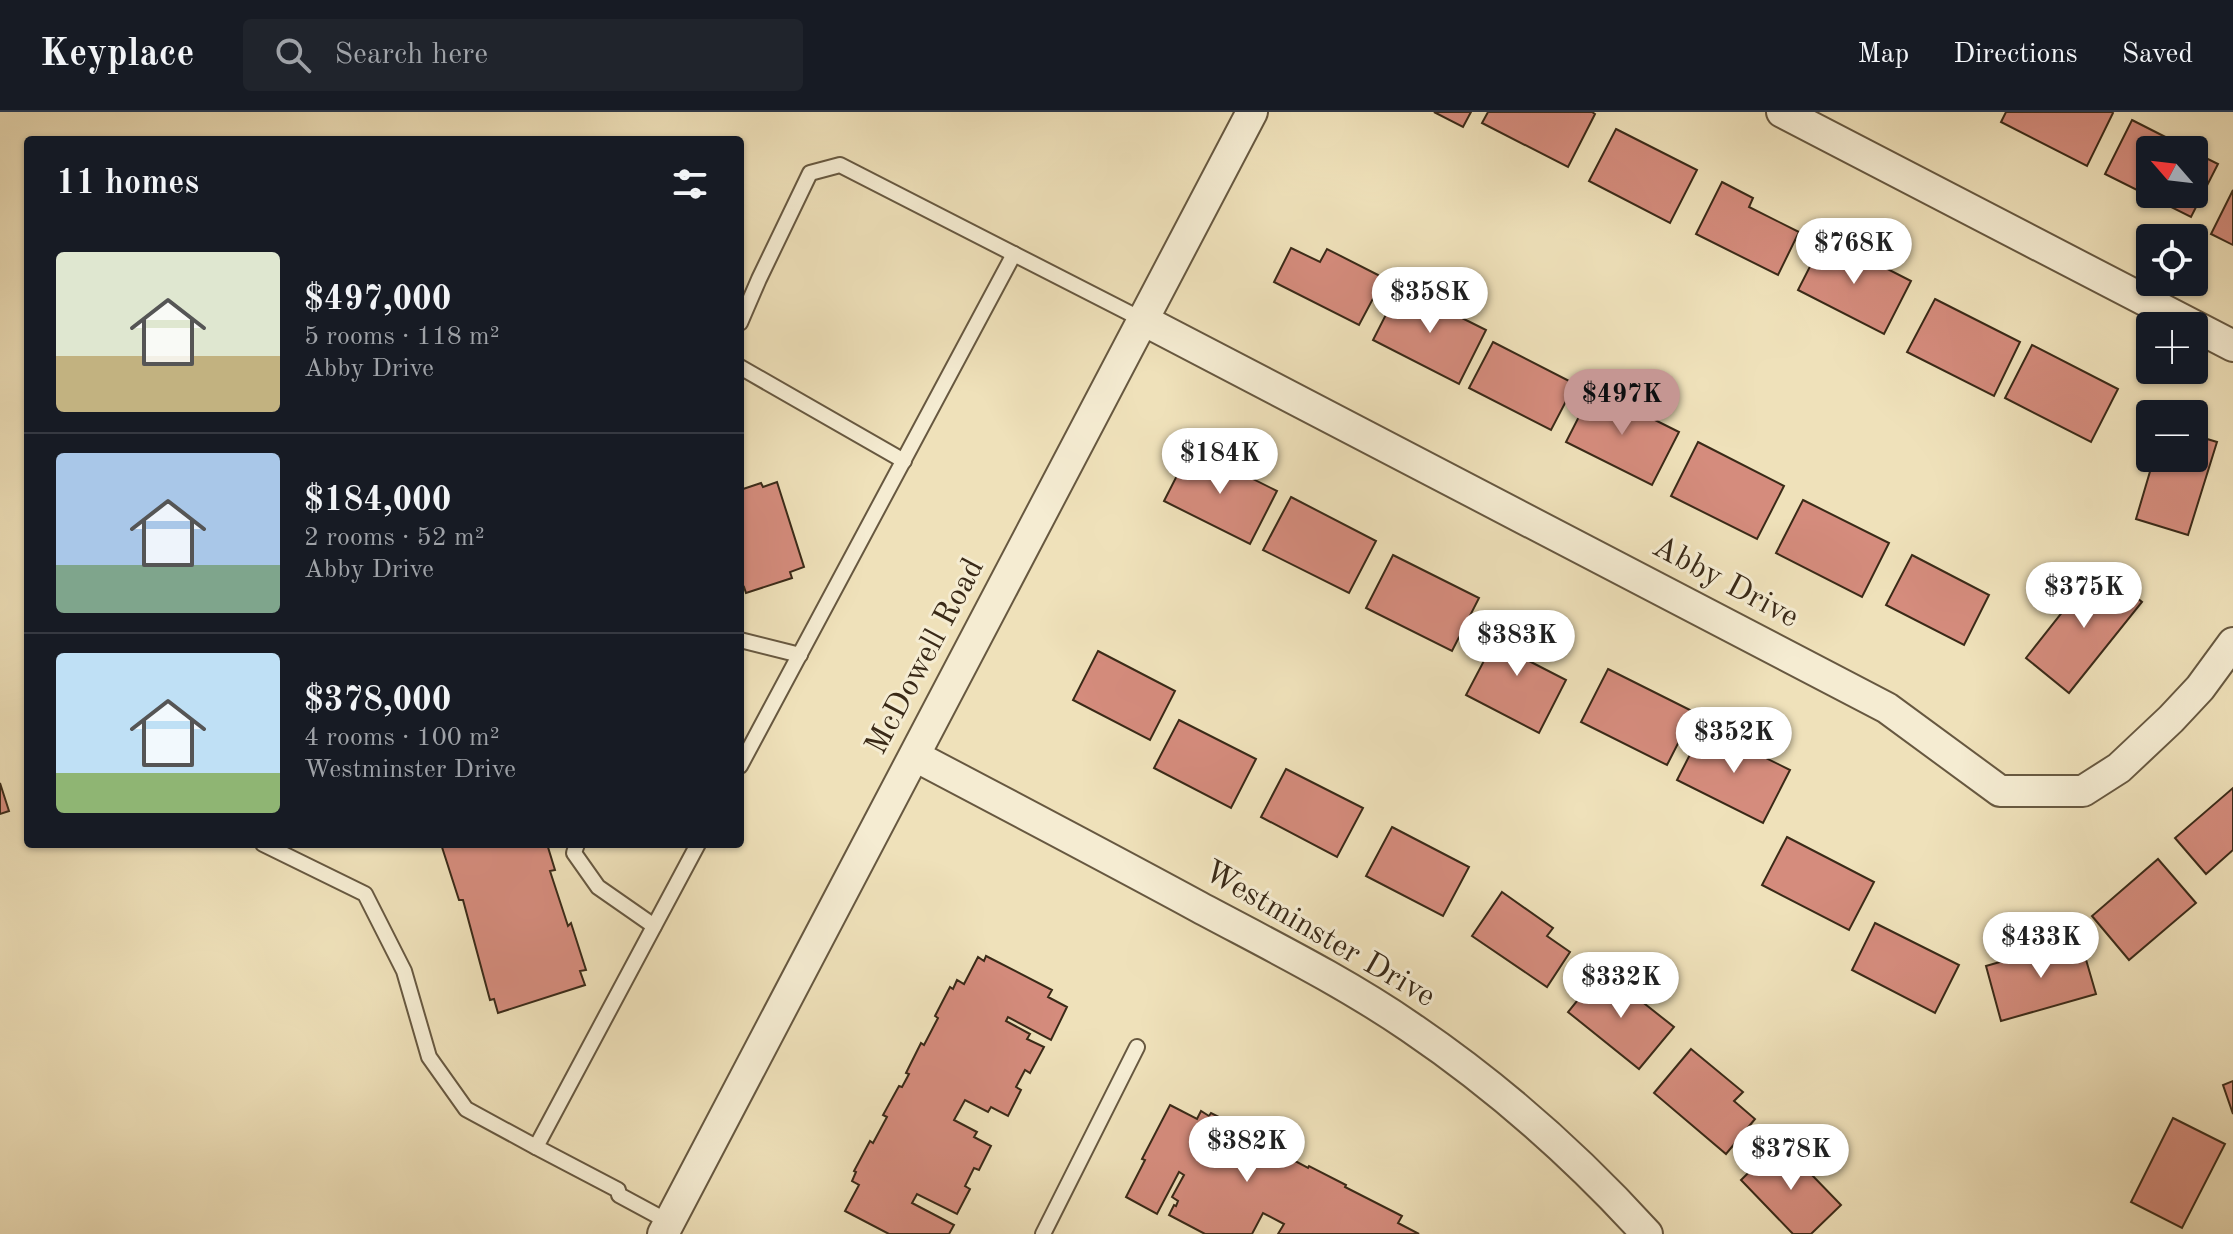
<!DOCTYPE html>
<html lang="en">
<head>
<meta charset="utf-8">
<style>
  :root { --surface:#171b24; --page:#20242c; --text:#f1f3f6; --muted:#9ea1a6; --line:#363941; --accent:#c59692 }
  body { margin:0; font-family:"Old Standard TT",serif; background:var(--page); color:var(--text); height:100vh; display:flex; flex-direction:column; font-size:30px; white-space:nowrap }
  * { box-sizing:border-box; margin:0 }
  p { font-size:26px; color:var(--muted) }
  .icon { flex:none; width:44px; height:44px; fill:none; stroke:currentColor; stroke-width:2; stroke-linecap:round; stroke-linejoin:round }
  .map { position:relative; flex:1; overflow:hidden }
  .panel { position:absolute; left:24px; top:24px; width:720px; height:712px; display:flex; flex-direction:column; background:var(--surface); border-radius:8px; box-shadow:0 2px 6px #0004 }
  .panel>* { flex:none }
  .needle { width:52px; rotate:298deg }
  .buttons { position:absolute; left:2136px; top:24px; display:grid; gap:16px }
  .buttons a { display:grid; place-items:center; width:72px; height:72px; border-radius:8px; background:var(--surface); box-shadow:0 2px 6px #0004; font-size:40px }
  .price { position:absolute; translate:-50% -68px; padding:0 18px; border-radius:28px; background:#fff; color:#222; font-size:26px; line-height:52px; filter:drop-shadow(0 2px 4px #0008) }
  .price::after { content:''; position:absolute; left:50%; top:48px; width:24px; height:18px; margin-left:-12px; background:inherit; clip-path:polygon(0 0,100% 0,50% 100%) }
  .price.current { background:var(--accent); color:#111 }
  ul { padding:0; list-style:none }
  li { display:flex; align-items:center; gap:24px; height:200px; padding:0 32px }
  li+li { border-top:2px solid var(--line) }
  li span { display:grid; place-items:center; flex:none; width:224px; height:160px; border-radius:8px; color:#555 }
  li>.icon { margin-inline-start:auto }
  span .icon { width:96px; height:96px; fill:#fffc; stroke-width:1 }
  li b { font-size:34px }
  h2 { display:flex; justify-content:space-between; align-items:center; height:96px; padding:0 32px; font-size:34px }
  header { display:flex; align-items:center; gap:48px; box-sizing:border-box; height:112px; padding:0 40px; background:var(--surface); border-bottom:2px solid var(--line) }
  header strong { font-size:38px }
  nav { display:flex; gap:44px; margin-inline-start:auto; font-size:28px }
  .search { width:560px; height:72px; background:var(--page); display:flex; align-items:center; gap:20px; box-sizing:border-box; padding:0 28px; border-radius:8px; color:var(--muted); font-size:30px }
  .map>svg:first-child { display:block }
  .building { fill:#d58c7d; stroke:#3a2a18; stroke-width:2 }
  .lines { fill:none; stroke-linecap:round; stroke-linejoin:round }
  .service-casing { stroke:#675840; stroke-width:18 }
  .minor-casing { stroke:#675840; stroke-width:34 }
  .service { stroke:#f5ecd2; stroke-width:14 }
  .minor { stroke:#f5ecd2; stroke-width:30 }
  .labels { text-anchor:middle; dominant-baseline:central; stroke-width:6; stroke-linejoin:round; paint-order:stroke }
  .street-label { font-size:32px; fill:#3a2a18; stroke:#f5ecd2 }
</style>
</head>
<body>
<header>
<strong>Keyplace</strong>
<div class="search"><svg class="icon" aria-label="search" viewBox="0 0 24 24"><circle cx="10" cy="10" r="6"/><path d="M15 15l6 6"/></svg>Search here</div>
<nav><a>Map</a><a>Directions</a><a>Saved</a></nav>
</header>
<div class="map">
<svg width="2233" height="1122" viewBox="0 0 2233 1122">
  <rect width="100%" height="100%" fill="#efe1ba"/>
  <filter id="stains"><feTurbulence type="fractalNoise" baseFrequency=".0025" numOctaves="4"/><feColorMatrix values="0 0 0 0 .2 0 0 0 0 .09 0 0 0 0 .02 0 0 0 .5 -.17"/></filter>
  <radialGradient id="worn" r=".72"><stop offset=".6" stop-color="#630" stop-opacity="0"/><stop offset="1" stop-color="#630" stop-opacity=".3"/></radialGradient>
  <g class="building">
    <polygon points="1434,0 1471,0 1463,15"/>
    <polygon points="1488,0 1592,0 1595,2 1568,55 1482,11"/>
    <polygon points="2006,0 2112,0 2113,1 2087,54 2001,10"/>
    <polygon points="2132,8 2191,38 2150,38 2150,82 2194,82 2194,40 2218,52 2191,105 2105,62"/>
    <polygon points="1616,17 1697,58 1670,111 1589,69"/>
    <polygon points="1722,70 1753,86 1749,95 1799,120 1778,163 1696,122"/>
    <polygon points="2233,78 2233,133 2211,122"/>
    <polygon points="1825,125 1911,169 1884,222 1798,178"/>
    <polygon points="1291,136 1320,150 1327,137 1384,166 1359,213 1274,170"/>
    <polygon points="1400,175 1486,218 1459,272 1373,228"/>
    <polygon points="1935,187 2020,230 1994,284 1907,240"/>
    <polygon points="1493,230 1575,272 1551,318 1469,276"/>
    <polygon points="2032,233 2118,277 2091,330 2005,286"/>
    <polygon points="1593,277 1679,320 1652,373 1566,330"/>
    <polygon points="2194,323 2217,330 2188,423 2136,407 2154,346 2194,346"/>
    <polygon points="1698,330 1784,374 1757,427 1671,384"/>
    <polygon points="1191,336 1277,379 1250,432 1164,389"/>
    <polygon points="777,370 804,455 790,460 792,466 746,481 744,475 740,477 740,378 761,371 763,375"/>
    <polygon points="1291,385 1376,429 1349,481 1263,438"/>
    <polygon points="1803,388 1889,431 1862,485 1776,441"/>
    <polygon points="1393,443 1479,486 1452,539 1366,496"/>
    <polygon points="1912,443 1989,483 1964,533 1886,493"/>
    <polygon points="2098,455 2142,490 2069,581 2026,546"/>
    <polygon points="1508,503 1544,522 1529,549 1566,568 1539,621 1466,583"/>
    <polygon points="1098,539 1175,579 1150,628 1073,588"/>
    <polygon points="1608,557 1694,600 1667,653 1581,610"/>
    <polygon points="1179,608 1256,647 1231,696 1154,656"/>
    <polygon points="1704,615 1790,658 1763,711 1677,668"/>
    <polygon points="1286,657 1363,696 1337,745 1261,705"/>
    <polygon points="0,671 9,699 0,702"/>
    <polygon points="2233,676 2233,738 2206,762 2175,726"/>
    <polygon points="1392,715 1469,755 1443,804 1366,764"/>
    <polygon points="1787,725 1874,770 1849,818 1762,773"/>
    <polygon points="441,732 547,732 555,758 550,759 568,814 571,811 586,858 580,859 585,873 498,901 494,887 490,888 463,788 459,788"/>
    <polygon points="2158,747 2196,791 2129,848 2092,804"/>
    <polygon points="1502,780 1553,816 1547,824 1570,840 1547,875 1472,824"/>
    <polygon points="1875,811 1959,853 1935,901 1852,858"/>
    <polygon points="2080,827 2096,882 2001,909 1986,854"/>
    <polygon points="986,844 1052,878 1048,885 1067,895 1051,928 1008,905 1006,909 1030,922 1027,927 1044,935 1030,961 1025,958 1016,975 1021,978 1008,1004 991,995 988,1000 965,988 954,1008 977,1020 974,1025 991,1034 979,1058 974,1056 965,1074 970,1077 957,1102 917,1082 912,1091 954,1113 949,1122 889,1122 845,1099 859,1073 852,1069 856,1060 854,1059 870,1029 873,1031 887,1005 883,1003 899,974 902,975 909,962 906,961 921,931 924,933 938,906 935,904 950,875 953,877 957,868 964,872 978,845 984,849"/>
    <polygon points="1602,858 1674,915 1639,957 1568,900"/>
    <polygon points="1691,937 1743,980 1734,989 1755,1007 1726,1042 1654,981"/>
    <polygon points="2233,969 2233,1002 2223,973"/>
    <polygon points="1170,993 1197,1007 1201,999 1209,1004 1211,1001 1241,1016 1239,1020 1266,1033 1267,1031 1296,1046 1295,1049 1308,1056 1309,1054 1346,1073 1345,1075 1402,1104 1398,1111 1419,1122 1278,1122 1284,1112 1263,1101 1252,1122 1205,1122 1169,1103 1174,1093 1176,1094 1178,1089 1172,1085 1184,1063 1179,1060 1157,1102 1126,1085 1145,1048 1142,1047"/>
    <polygon points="2173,1006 2225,1032 2182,1116 2131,1090"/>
    <polygon points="1780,1030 1841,1093 1811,1122 1793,1122 1741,1068"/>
  </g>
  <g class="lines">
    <defs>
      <g id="service">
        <polyline points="740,211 759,167 810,61 840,53 1143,208"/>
        <polyline points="740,255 904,349"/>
        <polyline points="740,528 800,543"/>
        <polyline points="740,654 1014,142"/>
        <polyline points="263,732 365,782 404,859 429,945 466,997 536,1035"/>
        <polyline points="577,732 574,741 598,775 654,814"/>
        <polyline points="669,1110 619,1083 618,1078 536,1035 698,732"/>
        <polyline points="1043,1122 1137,935"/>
      </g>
      <g id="minor">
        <polyline points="1782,0 2233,234"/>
        <polyline points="1143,208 1887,596 2000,679 2083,679 2119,656 2171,607 2200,576 2233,531"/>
        <path d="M915,644C1010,694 1105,744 1199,795C1270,833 1343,869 1410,915C1497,974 1576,1044 1647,1122"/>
        <polyline points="663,1122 1252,0"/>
      </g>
    </defs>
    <use href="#service" class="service-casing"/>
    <use href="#minor" class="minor-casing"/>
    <use href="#service" class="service"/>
    <use href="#minor" class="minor"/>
  </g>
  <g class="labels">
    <g class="street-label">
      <text transform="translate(1725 471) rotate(28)">Abby Drive</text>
      <text transform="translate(926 545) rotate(-62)">McDowell Road</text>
      <text transform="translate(1319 823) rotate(30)">Westminster Drive</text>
    </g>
  </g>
  <rect width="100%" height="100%" filter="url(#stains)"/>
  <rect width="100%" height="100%" fill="url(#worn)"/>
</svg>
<div class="buttons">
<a><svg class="needle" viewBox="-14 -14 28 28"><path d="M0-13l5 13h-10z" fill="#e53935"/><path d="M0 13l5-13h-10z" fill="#9ea1a6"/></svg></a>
<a><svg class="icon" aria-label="locate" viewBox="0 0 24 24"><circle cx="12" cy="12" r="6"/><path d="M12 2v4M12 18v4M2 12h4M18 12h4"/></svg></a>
<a>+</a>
<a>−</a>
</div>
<b class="price" style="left:1854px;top:174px">$768K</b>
<b class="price" style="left:1430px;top:223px">$358K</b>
<b class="price current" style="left:1622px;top:325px">$497K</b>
<b class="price" style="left:1220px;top:384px">$184K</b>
<b class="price" style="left:2084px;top:518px">$375K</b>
<b class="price" style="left:1517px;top:566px">$383K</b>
<b class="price" style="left:1734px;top:663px">$352K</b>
<b class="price" style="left:2041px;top:868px">$433K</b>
<b class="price" style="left:1621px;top:908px">$332K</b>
<b class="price" style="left:1247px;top:1072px">$382K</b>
<b class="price" style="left:1791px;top:1080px">$378K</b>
<section class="panel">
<h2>11 homes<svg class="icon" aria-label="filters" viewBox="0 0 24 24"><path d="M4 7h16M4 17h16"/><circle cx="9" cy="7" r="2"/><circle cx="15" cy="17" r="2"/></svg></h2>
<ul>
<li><span style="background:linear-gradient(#dfe7d0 65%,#c2b280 0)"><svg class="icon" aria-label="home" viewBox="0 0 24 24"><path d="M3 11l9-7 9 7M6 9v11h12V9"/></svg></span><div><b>$497,000</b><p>5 rooms · 118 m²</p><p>Abby Drive</p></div></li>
<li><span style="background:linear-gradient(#a9c7e8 70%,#7fa58c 0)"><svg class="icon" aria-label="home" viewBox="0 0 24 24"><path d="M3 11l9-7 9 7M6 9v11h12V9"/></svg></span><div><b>$184,000</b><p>2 rooms · 52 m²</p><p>Abby Drive</p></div></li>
<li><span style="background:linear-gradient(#bfe0f5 75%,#8fb573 0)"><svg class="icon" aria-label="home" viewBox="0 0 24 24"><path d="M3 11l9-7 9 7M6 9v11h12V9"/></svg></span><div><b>$378,000</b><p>4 rooms · 100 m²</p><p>Westminster Drive</p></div></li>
</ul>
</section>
</div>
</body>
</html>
